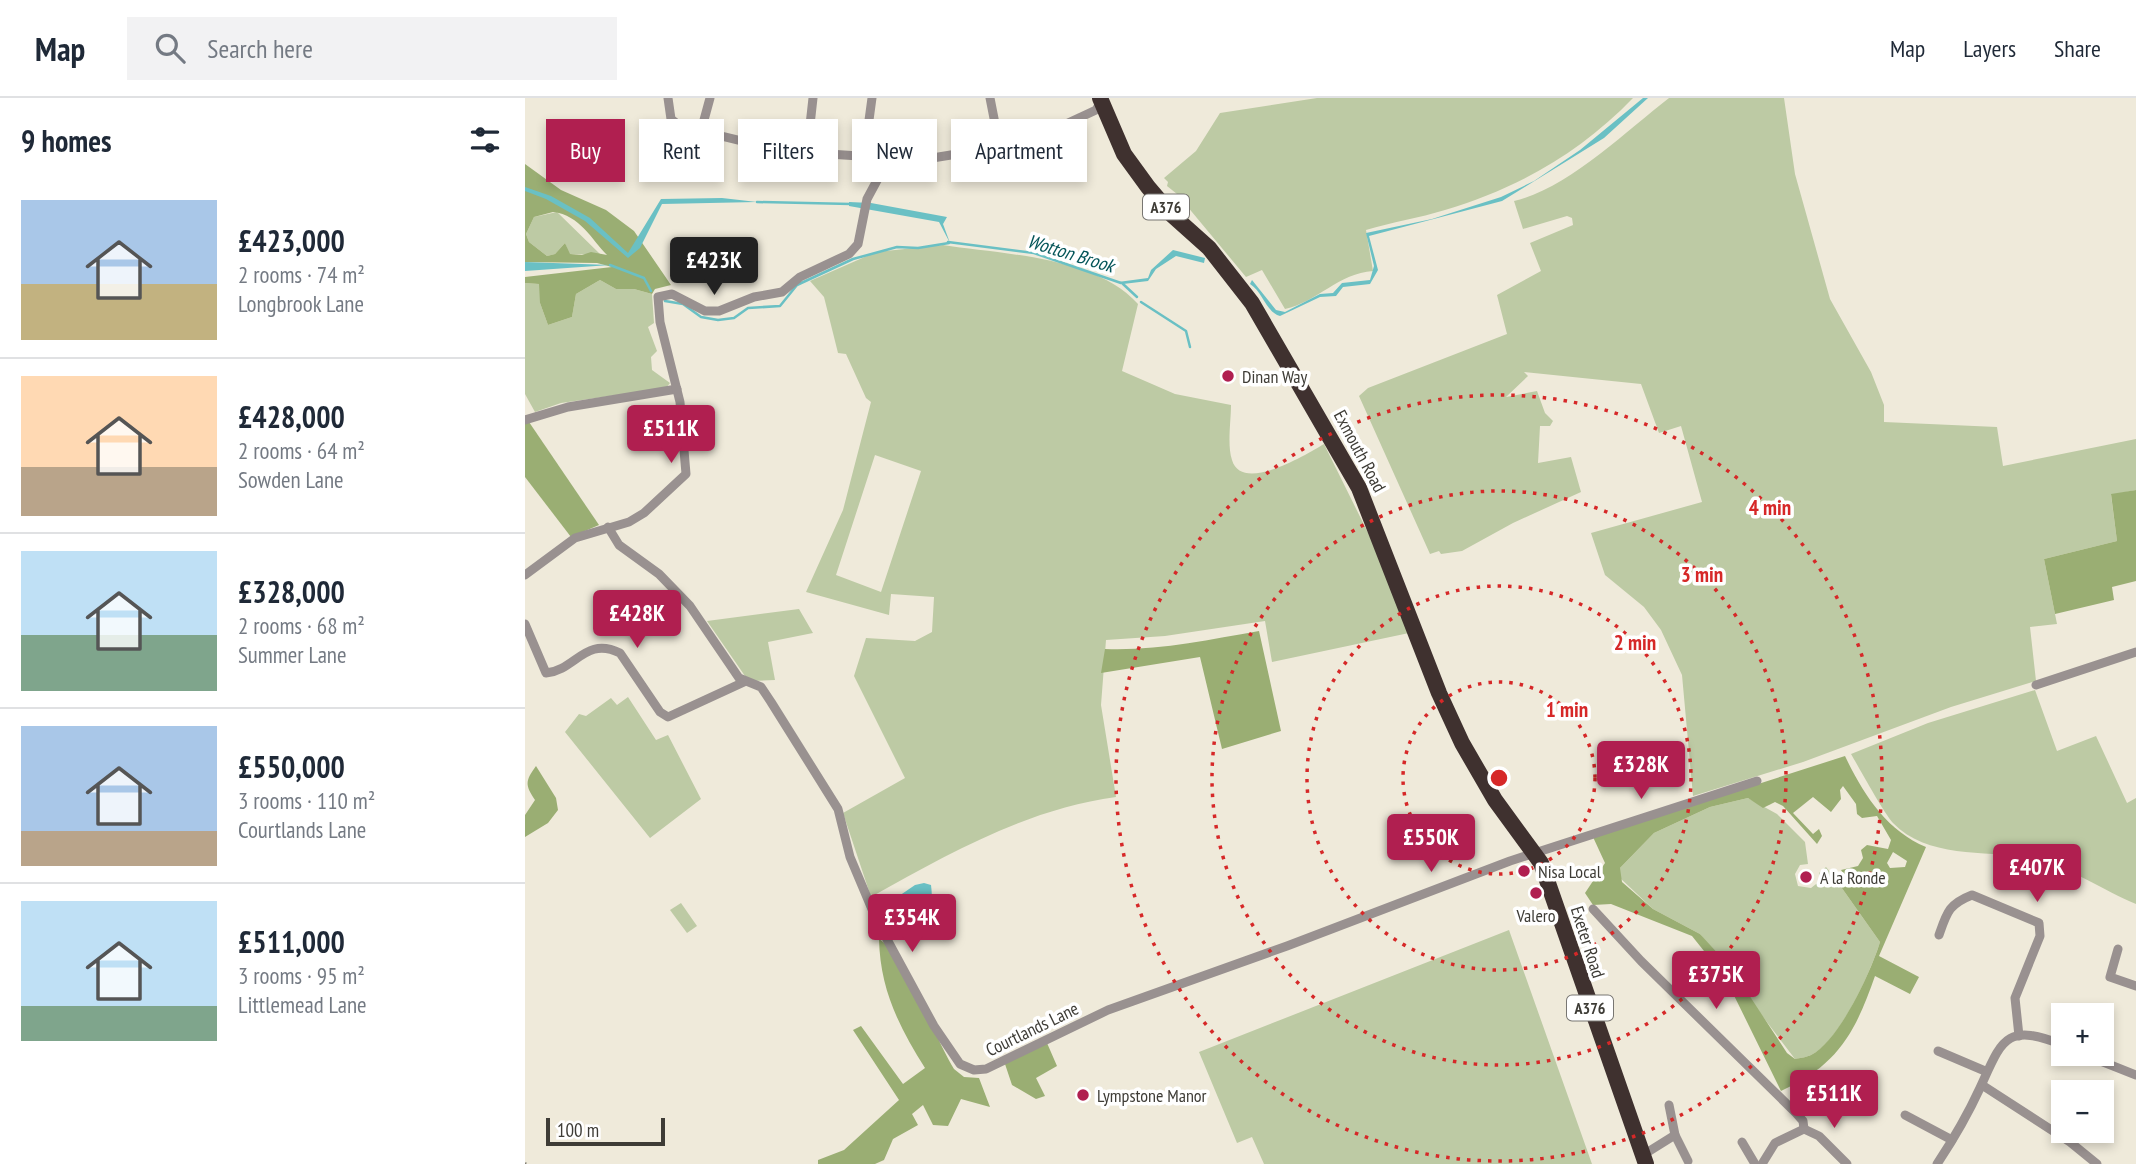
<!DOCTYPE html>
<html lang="en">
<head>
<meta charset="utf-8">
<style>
  :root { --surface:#fff; --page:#f2f2f3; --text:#1f2937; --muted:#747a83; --line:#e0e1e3; --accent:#b01f50 }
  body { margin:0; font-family:"PT Sans Narrow",sans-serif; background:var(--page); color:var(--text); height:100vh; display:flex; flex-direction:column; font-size:26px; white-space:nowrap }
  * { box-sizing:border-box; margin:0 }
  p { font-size:23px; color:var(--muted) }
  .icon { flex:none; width:38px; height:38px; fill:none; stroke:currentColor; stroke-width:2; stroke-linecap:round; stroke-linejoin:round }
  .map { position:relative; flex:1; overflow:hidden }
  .side { display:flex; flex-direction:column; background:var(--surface); width:525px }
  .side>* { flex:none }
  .hud { position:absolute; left:21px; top:21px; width:665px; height:63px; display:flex; gap:14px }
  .fabs { position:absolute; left:1526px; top:905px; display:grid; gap:14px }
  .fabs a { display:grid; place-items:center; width:63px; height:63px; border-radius:0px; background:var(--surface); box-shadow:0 4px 10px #0003; font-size:35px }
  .scale { position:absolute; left:21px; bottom:18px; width:119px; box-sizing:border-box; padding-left:7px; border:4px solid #3e3c36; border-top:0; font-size:19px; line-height:24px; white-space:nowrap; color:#3e3c36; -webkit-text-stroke:5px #fff; paint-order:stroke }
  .price { position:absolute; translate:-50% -60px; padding:0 16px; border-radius:7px; background:var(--accent); color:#fff; font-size:23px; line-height:46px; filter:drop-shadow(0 2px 4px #0008) }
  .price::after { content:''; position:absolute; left:50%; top:42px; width:21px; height:16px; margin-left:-10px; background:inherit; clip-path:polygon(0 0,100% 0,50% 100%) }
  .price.active { background:#222; color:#fff }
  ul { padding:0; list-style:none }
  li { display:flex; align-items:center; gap:21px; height:175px; padding:0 21px }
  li+li { border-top:2px solid var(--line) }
  li span { display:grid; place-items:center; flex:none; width:196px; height:140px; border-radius:0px; color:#555 }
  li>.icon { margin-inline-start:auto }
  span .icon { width:84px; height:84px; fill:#fffc; stroke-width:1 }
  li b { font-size:30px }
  h2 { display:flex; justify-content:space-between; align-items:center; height:84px; padding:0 21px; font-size:30px }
  .tag { padding:0 24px; border-radius:0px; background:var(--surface); box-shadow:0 4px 10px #0003; font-size:24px; line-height:63px }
  .tag.active { background:var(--accent); color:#fff }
  header { display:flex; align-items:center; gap:42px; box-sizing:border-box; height:98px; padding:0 35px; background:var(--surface); border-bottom:2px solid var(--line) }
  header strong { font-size:33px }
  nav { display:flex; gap:38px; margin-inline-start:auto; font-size:24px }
  .search { width:490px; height:63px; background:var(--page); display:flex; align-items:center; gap:18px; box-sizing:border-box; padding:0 24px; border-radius:0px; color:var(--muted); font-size:26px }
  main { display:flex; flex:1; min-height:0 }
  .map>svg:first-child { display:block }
  .green { fill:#bdcaa4; fill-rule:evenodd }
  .forest { fill:#9aae73; fill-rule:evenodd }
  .water { fill:#6ac0c4 }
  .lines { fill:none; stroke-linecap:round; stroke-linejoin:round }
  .stream { stroke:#6ac0c4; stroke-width:2.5 }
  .street { stroke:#999190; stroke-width:9 }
  .highway { stroke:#3f312f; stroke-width:16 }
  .rail { stroke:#807d73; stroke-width:2.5; stroke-dasharray:3.5 7; stroke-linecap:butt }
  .ring { fill:none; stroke:#d62828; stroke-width:3.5; stroke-dasharray:3.5 7 }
  .poi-dot { fill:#b01f50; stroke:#fff; stroke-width:2.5 }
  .labels { text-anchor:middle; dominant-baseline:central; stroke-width:7; stroke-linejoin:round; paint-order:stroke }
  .shield { fill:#fff; stroke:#787672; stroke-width:2 }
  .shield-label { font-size:16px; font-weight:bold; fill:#3e3c36 }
  .poi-label { font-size:18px; fill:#3e3c36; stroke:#fff; text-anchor:start }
  .street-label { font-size:18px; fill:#3e3c36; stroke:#fff }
  .water-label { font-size:19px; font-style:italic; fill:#055559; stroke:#fff }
  .centre { fill:#d62828; stroke:#fff; stroke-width:3.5 }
  .ring-label { font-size:21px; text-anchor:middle; font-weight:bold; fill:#d62828; stroke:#fff; stroke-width:7; stroke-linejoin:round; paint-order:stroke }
</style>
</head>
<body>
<header>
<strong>Map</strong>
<div class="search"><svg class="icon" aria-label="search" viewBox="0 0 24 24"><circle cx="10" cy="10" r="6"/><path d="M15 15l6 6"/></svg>Search here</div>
<nav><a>Map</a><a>Layers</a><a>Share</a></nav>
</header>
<main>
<section class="side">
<h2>9 homes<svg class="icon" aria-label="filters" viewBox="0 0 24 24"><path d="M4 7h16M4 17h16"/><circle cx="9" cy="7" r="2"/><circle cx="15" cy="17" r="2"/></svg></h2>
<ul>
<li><span style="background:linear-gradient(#a9c7e8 60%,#c2b280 0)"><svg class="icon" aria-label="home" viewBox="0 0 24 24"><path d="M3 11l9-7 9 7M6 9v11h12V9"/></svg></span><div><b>£423,000</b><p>2 rooms · 74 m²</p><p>Longbrook Lane</p></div></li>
<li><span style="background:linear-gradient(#ffd9b3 65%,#b9a48a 0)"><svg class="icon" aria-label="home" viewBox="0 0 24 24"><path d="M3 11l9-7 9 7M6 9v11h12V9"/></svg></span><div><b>£428,000</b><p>2 rooms · 64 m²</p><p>Sowden Lane</p></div></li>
<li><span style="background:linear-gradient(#bfe0f5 60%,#7fa58c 0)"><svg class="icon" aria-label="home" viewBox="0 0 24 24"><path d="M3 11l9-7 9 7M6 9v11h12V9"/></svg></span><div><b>£328,000</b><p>2 rooms · 68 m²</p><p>Summer Lane</p></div></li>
<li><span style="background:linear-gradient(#a9c7e8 75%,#b9a48a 0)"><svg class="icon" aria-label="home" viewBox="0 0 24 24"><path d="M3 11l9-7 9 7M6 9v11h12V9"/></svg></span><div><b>£550,000</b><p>3 rooms · 110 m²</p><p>Courtlands Lane</p></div></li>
<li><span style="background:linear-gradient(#bfe0f5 75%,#7fa58c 0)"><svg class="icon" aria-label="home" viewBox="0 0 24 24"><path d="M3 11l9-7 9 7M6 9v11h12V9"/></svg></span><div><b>£511,000</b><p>3 rooms · 95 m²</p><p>Littlemead Lane</p></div></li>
</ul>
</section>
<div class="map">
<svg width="1611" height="1066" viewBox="0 0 1611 1066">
  <rect width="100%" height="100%" fill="#efeada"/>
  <g class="green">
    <path d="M792,0H1108C1055,55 993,90 920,112C894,120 867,124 841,132L848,173C814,175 792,204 760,211L737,172L721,179L652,96L642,88L643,84L639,80L671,53L695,15Z"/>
    <path d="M1144,0H1259L1270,76L1305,201L1346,274L1359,307V324L1472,329L1478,368L1611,341V392L1586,397L1592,443L1519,461L1532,526L1505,529L1511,583L1426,609L1278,664L1168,698L1157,577L1136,532L1119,509L1080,477L1066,435L1177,404L1156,328L1134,335L1116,286L999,274L1003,278L981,299L1012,293L1020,315L1028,323L1025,328H1015L1013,365L1046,359L1056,394L988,425L937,453L916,456L914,453L905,456L834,298L843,290L982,236L972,197L1016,173L1005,145L1048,127L1047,120L1042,118L998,131L989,103C1042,91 1100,34 1144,0Z"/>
    <polygon points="32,114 76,157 44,156 40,145 30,156 22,158 4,144 1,136 9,119"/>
    <path d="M418,147C475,156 570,158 613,206L597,273L650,296L706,307C706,323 702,347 707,362C717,396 782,356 799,346L853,455L884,535L747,564L740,523L640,538L581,542L576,607L591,699C502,711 423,756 346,799L318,715L380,680L329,578L341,540L390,543L407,534L409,499L366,496L364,517L281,494L318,412L346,304L341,300L321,256L313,255L299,199L285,183L351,154ZM350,357L396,373L356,494L311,477Z"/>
    <polygon points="75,182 91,191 109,191 127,196 129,225 123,229 132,253 126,259 127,272 145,285 141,290 36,305 10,314 0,296 0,185 15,186 15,205 23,227 47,219 51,196"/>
    <polygon points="274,511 288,535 243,544 250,582 228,583 220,578 182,523"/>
    <path d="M1510,592L1532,653L1571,638L1602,705L1611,700V806C1579,793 1534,763 1502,759C1460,753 1401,760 1368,725C1357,712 1336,673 1326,656L1403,625Z"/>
    <polygon points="103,599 131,642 143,637 176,701 125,740 40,634 54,616 61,618 86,600 92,607"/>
    <path d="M1223,700L1252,716L1280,744L1283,766L1275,767L1270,776L1273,788L1286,790L1295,783L1294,775L1301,769L1311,781V786H1314L1355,844C1346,873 1315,943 1286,957C1282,959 1275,960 1270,961L1175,836L1128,811L1094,779L1095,770L1129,735L1185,709Z"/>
    <polygon points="156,805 172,828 162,835 145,812"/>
    <polygon points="984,832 1067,1066 739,1066 727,1039 712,1045 674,954"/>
  </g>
  <g class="forest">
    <path d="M0,66L36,92L81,112L109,133L146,187L130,191L127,196L109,191H91L75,182L51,196L47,219L23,227L15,205L14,186L0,185V179L87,169L72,165L0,164ZM28,114C55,117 67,142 82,157L66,154L57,157L45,156L40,145L30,156L22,158L4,144L1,136L9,119Z"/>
    <polygon points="4,324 74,427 46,439 0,379 0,326"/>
    <polygon points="1611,392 1611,483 1587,489 1589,502 1530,516 1519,461 1592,443 1586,396"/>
    <path d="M734,533L756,633L697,651L675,559L576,575L580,551C632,553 682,542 734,533Z"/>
    <path d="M1320,658C1338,696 1362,733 1401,749L1354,858L1394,879L1385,896L1350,878C1330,935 1313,967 1256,993L1194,867L1191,868L1167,838L1086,806L1068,807L1060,795L1080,765L1068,739ZM1318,688L1331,706L1332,716L1337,720L1352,718L1366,742L1363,751L1342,747L1336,752L1338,760L1333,768L1316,772L1318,775L1311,781V787L1314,786L1355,844C1346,874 1314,943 1286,957C1282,959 1275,960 1270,961L1262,955L1207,871L1175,836L1128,811L1097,784L1095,770L1129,735L1185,709L1223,700L1238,710L1250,704L1258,708L1292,746L1297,738L1294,731L1288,736L1268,715L1288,699L1306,714L1316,701L1315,692ZM1368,754L1382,763L1380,769L1365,770L1362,765Z"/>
    <path d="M11,668L31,700L33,712L23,725L0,739V717L10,702C0,687 0,683 11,668Z"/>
    <path d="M354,841C376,852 412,944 429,971L439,979L454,980L465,1009L436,1001L423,1028L408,1027L398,1007L387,1016L393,1027L368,1041L359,1062L350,1066H293V1062L319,1052L374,1002L328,932L336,928L378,986L400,970C374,929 355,891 354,841Z"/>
    <polygon points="522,945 532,968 511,980 520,998 511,1001 487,987 480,966"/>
  </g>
  <g class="water">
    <path d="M1118,0H1123L1079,40L977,103L844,138L853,172L845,186L818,189L811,198L795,199L755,218C740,213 738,194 725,186L727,182L751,212L760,214L795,196L808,195L817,185L845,182L849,168L841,135L907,121L976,99L1009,83L1055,52Z"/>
    <polygon points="0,89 26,98 65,120 103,155 136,101 197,100 232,104 137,106 115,150 103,160 60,123 21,101 0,93"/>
    <polygon points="324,104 346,105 422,119 418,126 425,145 414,124 324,108"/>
    <polygon points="648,152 680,160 679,165 651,158 631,171 623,183 598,186 593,184 623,180 626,172"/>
    <polygon points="0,164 85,167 0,173"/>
    <path d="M399,785L406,787C408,802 407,818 398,831L384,832L375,822L371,800L390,787Z"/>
  </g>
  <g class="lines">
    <g class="stream">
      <polyline points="232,104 326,106"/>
      <polyline points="423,144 509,155 596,185"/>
      <polyline points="85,167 119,180 126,193"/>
      <polyline points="598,186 612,199"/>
      <polyline points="140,203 158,206 176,219 193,222 209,220 223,210 255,208 272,187 328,161 372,149 393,150 424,145"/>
      <polyline points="616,204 661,233 665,249"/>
    </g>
    <g class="street">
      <polyline points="143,0 146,21 155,28 258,53 395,62 500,45 571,12 576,4"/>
      <polyline points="465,0 475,51"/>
      <polyline points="176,33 185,0"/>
      <polyline points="282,54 288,0"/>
      <polyline points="339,59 347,0"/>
      <polyline points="0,322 43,309 152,291"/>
      <polyline points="83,429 94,447 134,476 165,508 214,580 236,589 246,604 313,711 325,759 352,823 409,928 435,966 449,972 461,971 583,912 762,848 985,763 1232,683"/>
      <polyline points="0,477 50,440 104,424 119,415 161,376 155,304 135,224 133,199 147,196 180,213 194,213 229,199 257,194 275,179 324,156 333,146 342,101 363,62"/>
      <path d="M0,526L21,575C51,572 60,538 95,555L135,614L143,619L219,584"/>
      <polyline points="1511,587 1611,554"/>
      <polyline points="1068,811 1116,863 1271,1015 1278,1023 1279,1031"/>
      <path d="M1414,837C1422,814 1424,806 1447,797L1514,825L1515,838L1490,900L1494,938"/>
      <polyline points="1593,851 1585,879 1611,888"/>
      <polyline points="1413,953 1460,973"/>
      <polyline points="1558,956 1611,977"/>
      <polyline points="1457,987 1545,1044 1572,1066"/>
      <polyline points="1380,1017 1427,1042"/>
      <polyline points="1150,1037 1163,1063"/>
      <polyline points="1217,1044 1230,1066"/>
      <polyline points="1118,1057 1150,1037 1144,1007"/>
      <polyline points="1237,1066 1250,1045 1279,1031 1294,1038 1322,1066"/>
      <path d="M1412,1066C1428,1042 1443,1016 1455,990C1477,942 1480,924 1538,947"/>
    </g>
    <polyline class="highway" points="575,0 599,56 623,89 646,116 684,150 727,205 834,390 914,595 937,645 970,702 1016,765 1121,1066"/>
    <polyline class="rail" points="0,1065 1,1066"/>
  </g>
  <g class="ring">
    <circle cx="974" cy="680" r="96"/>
    <circle cx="974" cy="680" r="192"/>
    <circle cx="974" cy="680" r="287"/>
    <circle cx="974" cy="680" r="383"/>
  </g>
  <g class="poi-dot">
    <circle cx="703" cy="278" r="7"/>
    <circle cx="999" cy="773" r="7"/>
    <circle cx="1281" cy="779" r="7"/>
    <circle cx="1011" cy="795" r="7"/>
    <circle cx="558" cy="997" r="7"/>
  </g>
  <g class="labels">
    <g class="shield">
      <rect x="618" y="96.5" width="46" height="25" rx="5"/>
      <rect x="1042" y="897.5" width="46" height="25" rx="5"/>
    </g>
    <g class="shield-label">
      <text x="641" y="109">A376</text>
      <text x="1065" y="910">A376</text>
    </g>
    <g class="poi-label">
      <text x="717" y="278">Dinan Way</text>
      <text x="1013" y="773">Nisa Local</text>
      <text x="1295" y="779">A la Ronde</text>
      <text x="1011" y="817" text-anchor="middle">Valero</text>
      <text x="572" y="997">Lympstone Manor</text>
    </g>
    <g class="street-label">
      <text transform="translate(835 353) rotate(62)">Exmouth Road</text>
      <text transform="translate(1063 844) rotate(72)">Exeter Road</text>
      <text transform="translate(507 931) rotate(-26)">Courtlands Lane</text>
    </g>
    <g class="water-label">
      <text transform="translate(546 155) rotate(17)">Wotton Brook</text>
    </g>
  </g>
  <circle cx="974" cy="680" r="10" class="centre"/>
  <g class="ring-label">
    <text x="1245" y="417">4 min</text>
    <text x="1177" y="484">3 min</text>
    <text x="1110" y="552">2 min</text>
    <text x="1042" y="619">1 min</text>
  </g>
</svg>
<div class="fabs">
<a>+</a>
<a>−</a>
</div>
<div class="scale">100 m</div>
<b class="price active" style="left:189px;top:199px">£423K</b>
<b class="price" style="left:146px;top:367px">£511K</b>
<b class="price" style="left:112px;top:552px">£428K</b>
<b class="price" style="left:1116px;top:703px">£328K</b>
<b class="price" style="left:906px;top:776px">£550K</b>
<b class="price" style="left:1512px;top:806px">£407K</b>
<b class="price" style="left:387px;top:856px">£354K</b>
<b class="price" style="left:1191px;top:913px">£375K</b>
<b class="price" style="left:1309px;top:1032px">£511K</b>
<div class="hud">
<a class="tag active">Buy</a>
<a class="tag">Rent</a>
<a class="tag">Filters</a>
<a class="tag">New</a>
<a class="tag">Apartment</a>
</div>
</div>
</main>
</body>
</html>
